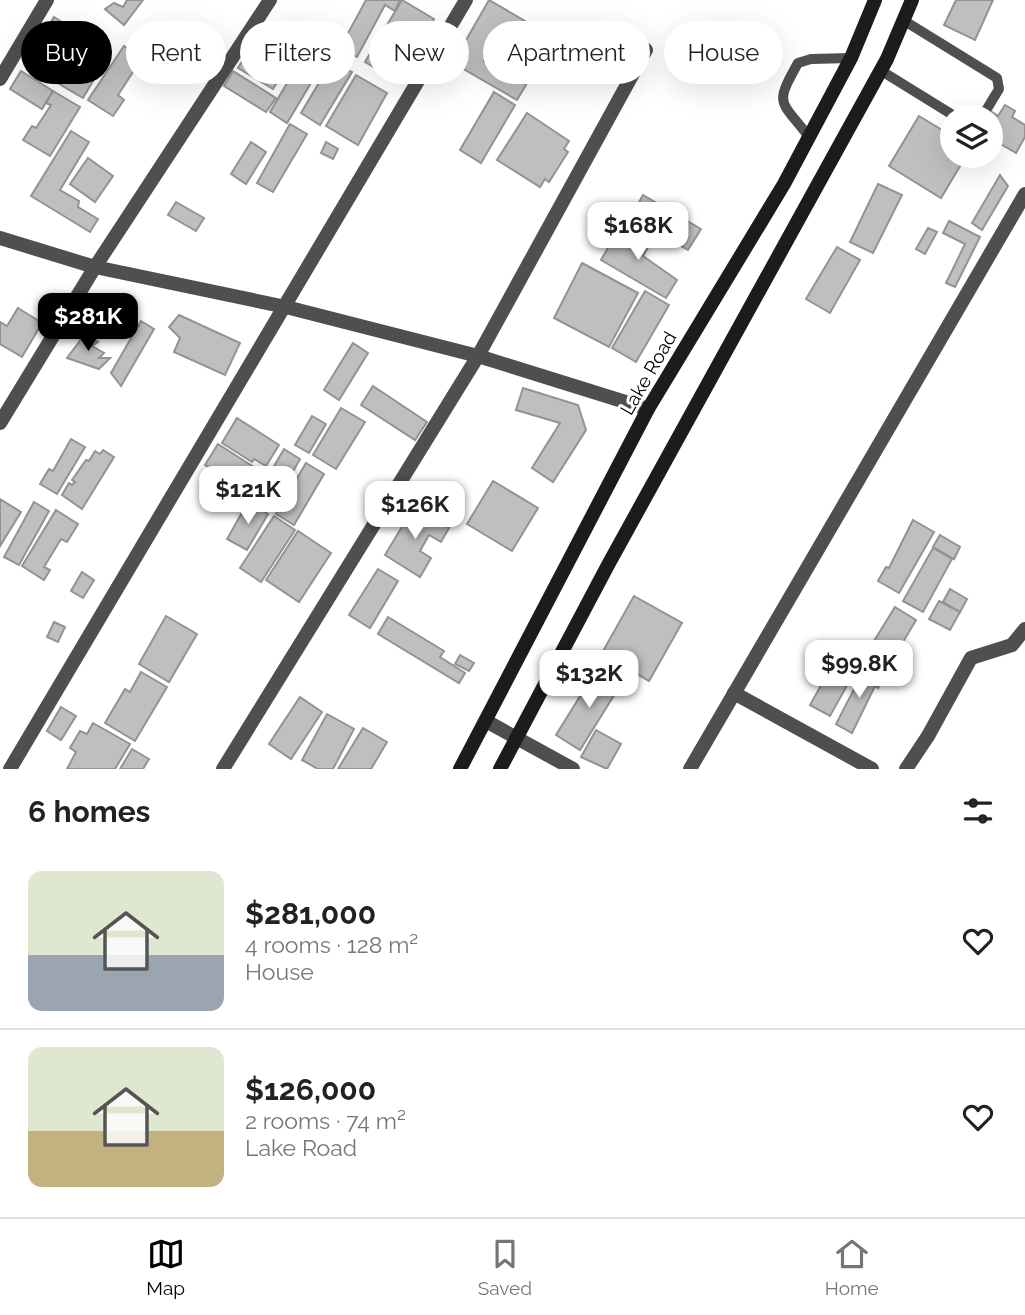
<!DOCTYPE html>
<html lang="en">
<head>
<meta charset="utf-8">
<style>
  :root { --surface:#fff; --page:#f2f2f2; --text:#222; --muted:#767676; --line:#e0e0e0; --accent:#000 }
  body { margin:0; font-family:Raleway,sans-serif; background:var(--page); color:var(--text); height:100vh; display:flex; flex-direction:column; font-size:26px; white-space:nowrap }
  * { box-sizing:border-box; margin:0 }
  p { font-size:23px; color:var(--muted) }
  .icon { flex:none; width:38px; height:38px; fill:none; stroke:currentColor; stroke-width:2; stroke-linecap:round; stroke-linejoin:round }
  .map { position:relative; height:769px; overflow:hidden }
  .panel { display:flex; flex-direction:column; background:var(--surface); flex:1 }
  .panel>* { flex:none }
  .guide { position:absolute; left:21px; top:21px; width:984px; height:63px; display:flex; gap:14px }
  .fabs { position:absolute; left:940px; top:105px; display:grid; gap:14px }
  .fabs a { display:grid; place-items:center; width:63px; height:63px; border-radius:50%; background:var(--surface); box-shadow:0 7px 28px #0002; font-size:35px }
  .price { position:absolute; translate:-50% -60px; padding:0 16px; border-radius:14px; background:#fff; color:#222; font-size:23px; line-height:46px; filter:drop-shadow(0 2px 4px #0008) }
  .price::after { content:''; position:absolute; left:50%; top:42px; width:21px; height:16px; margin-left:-10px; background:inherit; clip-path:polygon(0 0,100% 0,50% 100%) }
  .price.active { background:var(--accent); color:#fff }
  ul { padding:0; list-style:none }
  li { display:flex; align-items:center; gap:21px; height:175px; padding:0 28px }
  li+li { border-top:2px solid var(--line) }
  li span { display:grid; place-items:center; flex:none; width:196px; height:140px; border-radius:14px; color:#555 }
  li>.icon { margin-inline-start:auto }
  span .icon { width:84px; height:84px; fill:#fffc; stroke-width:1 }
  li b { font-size:30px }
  h2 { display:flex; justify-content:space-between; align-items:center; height:84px; padding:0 28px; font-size:30px }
  .pill { padding:0 24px; border-radius:32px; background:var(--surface); box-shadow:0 7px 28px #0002; font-size:24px; line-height:63px }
  .pill.active { background:var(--accent); color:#fff }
  .dock { display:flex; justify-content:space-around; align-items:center; height:98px; border-top:2px solid var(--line); background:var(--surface); font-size:19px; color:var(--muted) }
  .dock a { display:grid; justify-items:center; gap:4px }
  .dock .active { color:var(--accent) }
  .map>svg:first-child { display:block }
  .building { fill:#bfbfbf; stroke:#939393; stroke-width:2 }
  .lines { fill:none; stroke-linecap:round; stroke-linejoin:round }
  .lane { stroke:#4f4f4f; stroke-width:10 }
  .street { stroke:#4f4f4f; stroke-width:14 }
  .secondary { stroke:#1c1c1c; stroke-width:14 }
  .labels { text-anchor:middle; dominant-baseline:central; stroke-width:6; stroke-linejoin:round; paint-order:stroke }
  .street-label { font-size:19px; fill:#000; stroke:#fff }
</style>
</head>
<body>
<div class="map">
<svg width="1025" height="769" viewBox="0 0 1025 769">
  <rect width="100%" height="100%" fill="#fff"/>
  <g class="building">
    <polygon points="127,0 143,0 124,25 105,9 114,3 123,7"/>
    <polygon points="366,0 400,0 395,11 385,5 357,57 340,48"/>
    <polygon points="402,0 434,19 397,81 365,62"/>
    <polygon points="489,0 544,32 535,47 502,28 484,61 526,85 517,100 453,63"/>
    <polygon points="956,0 993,0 975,40 944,25"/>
    <polygon points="54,17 70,27 58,46 42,37"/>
    <polygon points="262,29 297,51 273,89 238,68"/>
    <polygon points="76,32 110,52 83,98 49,78 52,68"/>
    <polygon points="124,46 142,58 118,95 124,100 113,116 88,100"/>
    <polygon points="309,46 327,56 287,123 270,112"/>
    <polygon points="332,61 352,72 320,125 301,113"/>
    <polygon points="21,71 53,91 42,109 10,89"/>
    <polygon points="233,71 276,98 266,112 224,86"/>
    <polygon points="356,75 387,93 358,145 326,126"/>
    <polygon points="53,91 80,107 50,156 23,140 32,126 36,128 51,105 46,103"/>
    <polygon points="494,92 515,105 481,163 460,150"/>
    <polygon points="1005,105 1015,111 1012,117 1025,125 1025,137 1016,153 990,138 989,117 992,112 998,116"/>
    <polygon points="527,113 569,141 564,149 568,152 549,182 545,179 540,187 497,160"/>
    <polygon points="919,116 952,136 952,156 966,156 941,198 889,166"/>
    <polygon points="290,124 307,134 273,192 257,183"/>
    <polygon points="71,131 89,142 60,190 79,201 78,207 98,219 90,232 31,196"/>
    <polygon points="251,142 266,152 246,184 231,174"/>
    <polygon points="326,142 338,149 333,159 321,153"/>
    <polygon points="88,158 113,176 95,202 70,184"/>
    <polygon points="1000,175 1008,186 982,230 972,223"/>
    <polygon points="878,184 902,195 873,253 850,242"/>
    <polygon points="643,195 701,229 688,250 631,217"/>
    <polygon points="176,202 204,218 196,231 168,215"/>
    <polygon points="949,221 980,237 955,287 946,283 965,244 943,233"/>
    <polygon points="631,224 653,238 643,256 677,280 666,298 601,260 613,239 620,243"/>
    <polygon points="928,228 937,232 925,254 916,249"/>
    <polygon points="837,247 860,260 830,313 806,299"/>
    <polygon points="582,263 638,293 609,347 554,318"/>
    <polygon points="645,291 669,305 636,362 612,348"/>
    <polygon points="18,308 42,323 22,357 0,344 0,322 7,326"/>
    <polygon points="179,315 240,343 225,375 174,352 180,338 169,327"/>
    <polygon points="141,321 154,329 121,386 111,373"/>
    <polygon points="86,333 98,342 92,346 104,353 99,358 110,358 99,369 67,358"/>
    <polygon points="353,343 368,353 339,400 324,390"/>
    <polygon points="373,386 427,422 415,440 361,405"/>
    <polygon points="523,388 578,405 586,430 553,482 532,468 560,423 516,410"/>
    <polygon points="341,408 365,422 336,469 313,455"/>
    <polygon points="312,416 326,424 309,453 295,445"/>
    <polygon points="237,418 279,445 266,466 254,459 252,462 222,443"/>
    <polygon points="71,439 85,447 57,494 40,484 49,469 53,471"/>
    <polygon points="218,444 260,471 246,492 205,465"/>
    <polygon points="284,449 300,459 272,509 255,499"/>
    <polygon points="103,450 114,457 82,509 62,495 69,483 72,485 75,482 72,480 86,460 89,461 95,451 100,454"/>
    <polygon points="306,463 324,474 294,525 276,514"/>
    <polygon points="493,481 538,508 512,551 467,524"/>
    <polygon points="0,499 21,512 0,546"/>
    <polygon points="34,502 49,511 19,565 4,557"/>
    <polygon points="248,502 268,514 247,550 227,539"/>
    <polygon points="414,507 449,528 441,542 429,535 420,551 431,558 420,577 385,555"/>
    <polygon points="56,510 78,524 67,542 61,539 44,567 50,570 44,580 22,566"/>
    <polygon points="274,516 295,530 261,582 240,568"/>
    <polygon points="913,520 934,532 899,593 878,581 886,567 889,568"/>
    <polygon points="298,531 331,553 299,602 266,580"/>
    <polygon points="940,535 960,547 954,559 933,547"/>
    <polygon points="933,548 952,559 923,612 903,601"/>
    <polygon points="378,569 398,581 370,628 349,615"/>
    <polygon points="82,572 94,580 83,598 71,591"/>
    <polygon points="950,589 967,599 960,612 943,602"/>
    <polygon points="634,596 682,623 649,681 602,653"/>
    <polygon points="939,601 960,612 950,630 929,619"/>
    <polygon points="895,607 916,620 893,659 871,646"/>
    <polygon points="166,616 197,634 169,682 139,664"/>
    <polygon points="388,617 444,651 440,657 465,673 459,683 378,634"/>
    <polygon points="54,622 65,627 58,642 47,637"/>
    <polygon points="839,653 859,664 830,716 810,705"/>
    <polygon points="460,655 474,663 469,671 455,664"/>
    <polygon points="865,668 884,677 878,688 875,686 852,733 836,724"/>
    <polygon points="597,669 621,684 580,750 556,735"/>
    <polygon points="141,672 167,687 135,741 105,723 125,689 130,692"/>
    <polygon points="300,697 322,712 291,759 269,744"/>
    <polygon points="61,707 76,716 61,740 47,731"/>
    <polygon points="327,714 354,729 333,769 318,769 302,760"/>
    <polygon points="93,723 130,744 115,769 67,769 76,752 70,748 80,731 87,734"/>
    <polygon points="363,728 387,742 371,769 338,769"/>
    <polygon points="596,730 621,744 607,769 581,757"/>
    <polygon points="132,749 149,759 143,769 120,769"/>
  </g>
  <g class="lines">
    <g class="lane">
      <polyline points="903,20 997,78 999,89 982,117"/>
      <polyline points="880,70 956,117"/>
      <path d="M809,137C780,99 774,106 798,63L811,59L851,58"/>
    </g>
    <g class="street">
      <polyline points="0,79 47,0"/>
      <polyline points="0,238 95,267 286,307 478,356 648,409"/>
      <polyline points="0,423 95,267 270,0"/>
      <polyline points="734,693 872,769"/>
      <polyline points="486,721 573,769"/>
      <polyline points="10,769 466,0"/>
      <polyline points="223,769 478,356 646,50"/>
      <polyline points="690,769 1025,194"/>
      <polyline points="906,769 928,736 971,658 1012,645 1025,629"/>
    </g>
    <g class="secondary">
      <polyline points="460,769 648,409 784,184 851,58 875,0"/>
      <polyline points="500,769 608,565 887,59 912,0"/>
    </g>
  </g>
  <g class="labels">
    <g class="street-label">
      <text transform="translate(648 373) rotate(-60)">Lake Road</text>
    </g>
  </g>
</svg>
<div class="fabs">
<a><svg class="icon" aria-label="layers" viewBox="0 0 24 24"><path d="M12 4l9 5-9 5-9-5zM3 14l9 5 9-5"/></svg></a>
</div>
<b class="price" style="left:638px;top:262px">$168K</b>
<b class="price active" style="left:88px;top:353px">$281K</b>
<b class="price" style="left:248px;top:526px">$121K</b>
<b class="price" style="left:415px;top:541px">$126K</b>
<b class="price" style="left:859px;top:700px">$99.8K</b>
<b class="price" style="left:589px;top:710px">$132K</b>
<div class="guide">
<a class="pill active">Buy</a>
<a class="pill">Rent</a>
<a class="pill">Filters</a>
<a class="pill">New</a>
<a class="pill">Apartment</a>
<a class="pill">House</a>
</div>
</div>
<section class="panel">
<h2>6 homes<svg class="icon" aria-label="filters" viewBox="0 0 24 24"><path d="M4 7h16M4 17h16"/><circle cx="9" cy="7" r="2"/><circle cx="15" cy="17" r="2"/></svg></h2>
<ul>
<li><span style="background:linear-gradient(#dfe7d0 60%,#9aa5b1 0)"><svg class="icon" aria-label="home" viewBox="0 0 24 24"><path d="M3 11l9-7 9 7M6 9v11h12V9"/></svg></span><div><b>$281,000</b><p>4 rooms · 128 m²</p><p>House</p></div><svg class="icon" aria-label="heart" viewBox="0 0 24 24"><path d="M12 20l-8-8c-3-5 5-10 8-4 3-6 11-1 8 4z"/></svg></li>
<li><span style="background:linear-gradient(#dfe7d0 60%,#c2b280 0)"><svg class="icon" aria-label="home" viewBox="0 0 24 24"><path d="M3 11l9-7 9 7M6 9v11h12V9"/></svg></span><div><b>$126,000</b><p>2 rooms · 74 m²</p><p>Lake Road</p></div><svg class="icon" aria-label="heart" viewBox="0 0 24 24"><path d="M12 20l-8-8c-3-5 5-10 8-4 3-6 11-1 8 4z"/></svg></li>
</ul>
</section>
<nav class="dock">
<a class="active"><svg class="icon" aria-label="map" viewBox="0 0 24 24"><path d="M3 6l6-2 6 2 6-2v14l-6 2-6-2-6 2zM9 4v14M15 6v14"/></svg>Map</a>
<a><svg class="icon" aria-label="saved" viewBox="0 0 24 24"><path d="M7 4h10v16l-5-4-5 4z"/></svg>Saved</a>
<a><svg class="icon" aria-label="home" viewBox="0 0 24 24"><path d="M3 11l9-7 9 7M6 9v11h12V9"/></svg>Home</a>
</nav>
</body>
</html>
